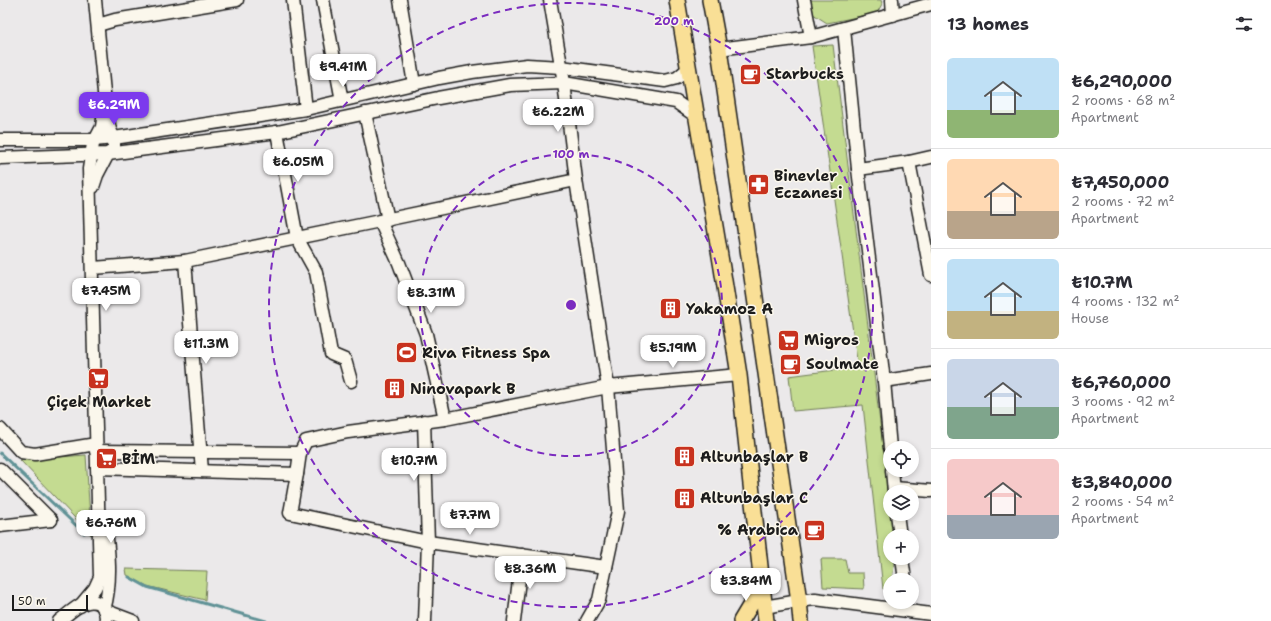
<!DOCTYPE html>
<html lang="en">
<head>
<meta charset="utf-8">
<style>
  :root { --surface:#fff; --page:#f2f2f3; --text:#2b2b33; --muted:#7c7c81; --line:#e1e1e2; --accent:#7c3aed }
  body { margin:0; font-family:"Shantell Sans",sans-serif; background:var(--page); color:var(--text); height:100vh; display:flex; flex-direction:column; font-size:15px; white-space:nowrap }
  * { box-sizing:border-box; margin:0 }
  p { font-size:13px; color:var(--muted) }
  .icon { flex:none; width:22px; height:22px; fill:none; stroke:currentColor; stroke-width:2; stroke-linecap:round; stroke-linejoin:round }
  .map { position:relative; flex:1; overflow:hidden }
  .sheet { display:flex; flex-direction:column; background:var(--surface); width:340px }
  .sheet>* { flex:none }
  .controls { position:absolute; left:883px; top:441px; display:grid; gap:8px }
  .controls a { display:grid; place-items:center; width:36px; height:36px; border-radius:50%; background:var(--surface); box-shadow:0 2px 6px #0003; font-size:20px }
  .scale { position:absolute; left:12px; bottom:10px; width:76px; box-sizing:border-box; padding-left:4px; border:2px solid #1c1c1c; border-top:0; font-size:11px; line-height:14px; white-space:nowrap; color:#1c1c1c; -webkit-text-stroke:3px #fbf7ec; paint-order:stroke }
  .price { position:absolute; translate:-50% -34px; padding:0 9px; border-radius:8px; background:#fff; color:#222; font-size:13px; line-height:26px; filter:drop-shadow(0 1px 2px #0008) }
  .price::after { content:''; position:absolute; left:50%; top:24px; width:12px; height:9px; margin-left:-6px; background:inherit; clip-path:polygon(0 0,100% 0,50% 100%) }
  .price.selected { background:var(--accent); color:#fff }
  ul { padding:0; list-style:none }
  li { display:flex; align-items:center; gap:12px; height:100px; padding:0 16px }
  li+li { border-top:1px solid var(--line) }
  li span { display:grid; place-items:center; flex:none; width:112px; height:80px; border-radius:6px; color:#555 }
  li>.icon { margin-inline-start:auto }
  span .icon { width:48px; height:48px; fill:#fffc; stroke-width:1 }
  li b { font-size:17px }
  h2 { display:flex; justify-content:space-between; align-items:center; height:48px; padding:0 16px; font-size:17px }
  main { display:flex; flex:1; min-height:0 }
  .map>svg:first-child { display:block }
  .green { fill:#c4db91; stroke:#707c56 }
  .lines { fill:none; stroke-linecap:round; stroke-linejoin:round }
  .stream { stroke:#619296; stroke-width:3 }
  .minor-casing { stroke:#1c1c1c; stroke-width:15 }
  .major-casing { stroke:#1c1c1c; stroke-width:18 }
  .minor { stroke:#fbf7ec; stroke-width:12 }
  .major { stroke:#f9df96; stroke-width:15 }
  .ring { fill:none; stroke:#7b2cbf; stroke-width:2; stroke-dasharray:7 5 }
  .labels { text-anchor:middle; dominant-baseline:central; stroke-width:3; stroke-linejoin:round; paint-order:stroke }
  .poi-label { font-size:15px; font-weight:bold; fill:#1c1c1c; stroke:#fbf7ec; text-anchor:start }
  .centre { fill:#7b2cbf; stroke:#fbf7ec; stroke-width:2 }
  .ring-label { font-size:12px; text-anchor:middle; font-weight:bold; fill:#7b2cbf; stroke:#fbf7ec; stroke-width:3; stroke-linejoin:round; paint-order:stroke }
</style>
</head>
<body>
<main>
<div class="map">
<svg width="931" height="621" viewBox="0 0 931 621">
  <rect width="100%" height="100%" fill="#ebe9ea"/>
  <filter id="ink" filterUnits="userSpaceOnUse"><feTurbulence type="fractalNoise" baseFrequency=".025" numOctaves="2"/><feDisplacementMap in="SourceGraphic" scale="8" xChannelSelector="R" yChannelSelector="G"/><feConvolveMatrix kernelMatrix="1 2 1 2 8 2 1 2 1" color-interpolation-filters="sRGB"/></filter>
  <g filter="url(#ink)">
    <g class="green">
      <polygon points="808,0 881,0 882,4 877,13 827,23 810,12"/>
      <polygon points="833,45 890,503 890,514 891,514 894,536 890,536 890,558 895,558 892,580 890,580 890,589 883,589 863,405 793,411 789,376 858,367 812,46"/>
      <polygon points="86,455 91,535 20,460"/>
      <polygon points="821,559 845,559 848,573 863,573 864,589 823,587"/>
      <polygon points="126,569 207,571 205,600 147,586 127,575"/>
    </g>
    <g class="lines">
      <g class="stream">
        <polyline points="0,453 84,533"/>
        <polyline points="129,577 147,587 266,621"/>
      </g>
      <defs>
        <g id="minor">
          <polyline points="293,0 306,109"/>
          <polyline points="323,0 342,101"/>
          <polyline points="400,0 414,84"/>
          <polyline points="550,0 564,83 576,180 608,387 618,511 599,600 587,621"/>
          <polyline points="804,0 811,37"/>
          <polyline points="892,0 893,15"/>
          <polyline points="98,25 115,20 237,0"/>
          <polyline points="844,29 858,169 884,381 890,448"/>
          <polyline points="719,49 811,37 931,4"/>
          <polyline points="365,113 388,220"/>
          <polyline points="277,132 297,238 316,272 331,354 345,360 351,381"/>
          <polyline points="0,140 94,140 114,138 306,109 439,78 472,72 527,65 561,67 665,81 677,78 689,68"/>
          <polyline points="0,158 108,154 277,132 438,98 510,85 564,83 676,102 696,116"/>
          <polyline points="909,162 931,275"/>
          <polyline points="858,169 909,162 931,157"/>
          <polyline points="93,187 97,175 108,154 114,149 114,138 110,130 105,103 95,0"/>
          <polyline points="380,221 399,263 426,334 445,419"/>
          <polyline points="185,261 202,471"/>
          <polyline points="93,268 185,261 380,221 576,180"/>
          <polyline points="884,381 931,374"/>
          <polyline points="0,429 21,452 35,454 96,444"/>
          <polyline points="96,451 300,453"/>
          <polyline points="97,468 297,474 300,453 306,441 348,432 445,419 608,387 739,375"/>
          <polyline points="0,469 51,520"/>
          <polyline points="892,470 894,492"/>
          <polyline points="297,474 290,513 428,542 424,421"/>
          <polyline points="894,488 931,491"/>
          <polyline points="897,514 900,536"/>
          <path d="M105,523C109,551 112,582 104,610L133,621"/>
          <polyline points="0,526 51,520"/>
          <polyline points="902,558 905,580"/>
          <polyline points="80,606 95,588 100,577 89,169 93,144 102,127 105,103"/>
          <polyline points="764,607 799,601 815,599 931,614"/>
          <path d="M59,621C70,613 86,595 100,604C106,608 106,615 106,621"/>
          <polyline points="425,621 428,542 606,567"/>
          <polyline points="514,621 522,555"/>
        </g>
        <g id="major">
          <polyline points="677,0 722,268 739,375 766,621"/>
          <polyline points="710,0 719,49 799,601 801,621"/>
          <polyline points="741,621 753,601 761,582"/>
        </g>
      </defs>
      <use href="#minor" class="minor-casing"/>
      <use href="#major" class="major-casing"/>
      <use href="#minor" class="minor"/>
      <use href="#major" class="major"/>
    </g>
  </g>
  <g class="ring">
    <circle cx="571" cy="305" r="151"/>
    <circle cx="571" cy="305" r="302"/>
  </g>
  <defs>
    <symbol id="cafe-square" viewBox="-11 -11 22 22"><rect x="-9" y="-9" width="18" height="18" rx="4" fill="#c8321e" stroke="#fbf7ec"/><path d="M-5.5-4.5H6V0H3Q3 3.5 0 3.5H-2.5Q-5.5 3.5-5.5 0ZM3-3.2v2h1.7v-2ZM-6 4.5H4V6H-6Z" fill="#fff"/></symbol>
    <symbol id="pharmacy-square" viewBox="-11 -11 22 22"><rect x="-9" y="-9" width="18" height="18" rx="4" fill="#c8321e" stroke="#fbf7ec"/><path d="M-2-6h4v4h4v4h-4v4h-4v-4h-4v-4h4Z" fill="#fff"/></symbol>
    <symbol id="building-square" viewBox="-11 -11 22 22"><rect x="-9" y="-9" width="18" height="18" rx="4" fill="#c8321e" stroke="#fbf7ec"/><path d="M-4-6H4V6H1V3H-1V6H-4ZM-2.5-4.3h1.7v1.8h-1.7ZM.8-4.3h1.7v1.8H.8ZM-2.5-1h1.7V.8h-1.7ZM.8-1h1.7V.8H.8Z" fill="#fff"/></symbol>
    <symbol id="supermarket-square" viewBox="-11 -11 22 22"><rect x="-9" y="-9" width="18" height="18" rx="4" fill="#c8321e" stroke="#fbf7ec"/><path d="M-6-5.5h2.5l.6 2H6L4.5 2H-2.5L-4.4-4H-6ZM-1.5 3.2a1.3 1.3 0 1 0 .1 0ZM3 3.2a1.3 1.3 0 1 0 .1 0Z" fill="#fff"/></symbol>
    <symbol id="stadium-square" viewBox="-11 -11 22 22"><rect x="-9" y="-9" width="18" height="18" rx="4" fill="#c8321e" stroke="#fbf7ec"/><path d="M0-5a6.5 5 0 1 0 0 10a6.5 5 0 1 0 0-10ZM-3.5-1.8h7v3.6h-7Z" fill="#fff"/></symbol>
  </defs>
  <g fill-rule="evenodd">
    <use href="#cafe-square" x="738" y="62" width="25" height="25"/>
    <use href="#pharmacy-square" x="746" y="172" width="25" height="25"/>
    <use href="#building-square" x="658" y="296" width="25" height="25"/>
    <use href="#supermarket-square" x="776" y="328" width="25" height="25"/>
    <use href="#stadium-square" x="394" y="340" width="25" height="25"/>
    <use href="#cafe-square" x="778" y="352" width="25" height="25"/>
    <use href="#supermarket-square" x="86" y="366" width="25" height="25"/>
    <use href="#building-square" x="382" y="376" width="25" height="25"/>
    <use href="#building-square" x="672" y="444" width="25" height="25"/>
    <use href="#supermarket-square" x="94" y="446" width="25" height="25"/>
    <use href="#building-square" x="672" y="486" width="25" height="25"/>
    <use href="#cafe-square" x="802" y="518" width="25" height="25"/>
  </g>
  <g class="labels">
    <g class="poi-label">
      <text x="766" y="74">Starbucks</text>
      <text x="774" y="176">Binevler<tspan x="774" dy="17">Eczanesi</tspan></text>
      <text x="686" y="309">Yakamoz A</text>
      <text x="804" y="340">Migros</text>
      <text x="422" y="353">Riva Fitness Spa</text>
      <text x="806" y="364">Soulmate</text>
      <text x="410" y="389">Ninovapark B</text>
      <text x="99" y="402" text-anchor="middle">Çiçek Market</text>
      <text x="700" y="457">Altunbaşlar B</text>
      <text x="122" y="459">BİM</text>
      <text x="700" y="498">Altunbaşlar C</text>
      <text x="798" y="530" text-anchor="end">% Arabica</text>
    </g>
  </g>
  <circle cx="571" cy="305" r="6" class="centre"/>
  <g class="ring-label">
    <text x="674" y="25">200 m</text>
    <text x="571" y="158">100 m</text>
  </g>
</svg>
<div class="controls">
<a><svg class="icon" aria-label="locate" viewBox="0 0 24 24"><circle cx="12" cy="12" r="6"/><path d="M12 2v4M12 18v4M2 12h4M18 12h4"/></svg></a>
<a><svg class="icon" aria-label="layers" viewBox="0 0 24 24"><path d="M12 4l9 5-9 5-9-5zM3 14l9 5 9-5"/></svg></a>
<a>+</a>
<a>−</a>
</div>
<div class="scale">50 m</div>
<b class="price" style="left:343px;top:88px">₺9.41M</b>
<b class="price selected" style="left:114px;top:126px">₺6.29M</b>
<b class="price" style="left:558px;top:133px">₺6.22M</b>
<b class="price" style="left:298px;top:183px">₺6.05M</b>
<b class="price" style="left:106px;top:312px">₺7.45M</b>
<b class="price" style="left:431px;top:314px">₺8.31M</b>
<b class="price" style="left:206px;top:365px">₺11.3M</b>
<b class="price" style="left:673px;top:369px">₺5.19M</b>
<b class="price" style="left:414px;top:482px">₺10.7M</b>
<b class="price" style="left:470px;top:536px">₺7.7M</b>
<b class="price" style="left:111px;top:544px">₺6.76M</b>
<b class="price" style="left:530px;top:590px">₺8.36M</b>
<b class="price" style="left:746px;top:602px">₺3.84M</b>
</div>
<section class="sheet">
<h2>13 homes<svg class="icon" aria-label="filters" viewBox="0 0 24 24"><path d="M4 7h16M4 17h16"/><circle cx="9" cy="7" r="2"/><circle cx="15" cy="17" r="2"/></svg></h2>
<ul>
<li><span style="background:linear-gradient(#bfe0f5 65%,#8fb573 0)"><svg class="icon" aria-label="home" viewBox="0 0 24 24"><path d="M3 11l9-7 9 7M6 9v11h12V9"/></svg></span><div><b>₺6,290,000</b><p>2 rooms · 68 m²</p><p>Apartment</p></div></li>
<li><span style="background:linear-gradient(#ffd9b3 65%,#b9a48a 0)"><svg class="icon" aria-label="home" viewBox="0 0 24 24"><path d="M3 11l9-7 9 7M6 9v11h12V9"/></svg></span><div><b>₺7,450,000</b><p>2 rooms · 72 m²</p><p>Apartment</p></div></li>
<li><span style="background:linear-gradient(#bfe0f5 65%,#c2b280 0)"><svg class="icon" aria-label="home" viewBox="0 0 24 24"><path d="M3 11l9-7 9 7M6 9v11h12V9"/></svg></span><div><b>₺10.7M</b><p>4 rooms · 132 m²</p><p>House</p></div></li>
<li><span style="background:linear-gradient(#c9d6e8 60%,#7fa58c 0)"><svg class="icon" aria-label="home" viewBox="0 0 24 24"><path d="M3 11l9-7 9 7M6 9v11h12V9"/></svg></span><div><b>₺6,760,000</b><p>3 rooms · 92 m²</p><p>Apartment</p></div></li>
<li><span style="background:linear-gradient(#f6c9c9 70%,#9aa5b1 0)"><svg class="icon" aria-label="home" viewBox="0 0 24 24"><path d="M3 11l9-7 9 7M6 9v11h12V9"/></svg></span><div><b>₺3,840,000</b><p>2 rooms · 54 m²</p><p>Apartment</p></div></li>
</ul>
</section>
</main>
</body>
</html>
